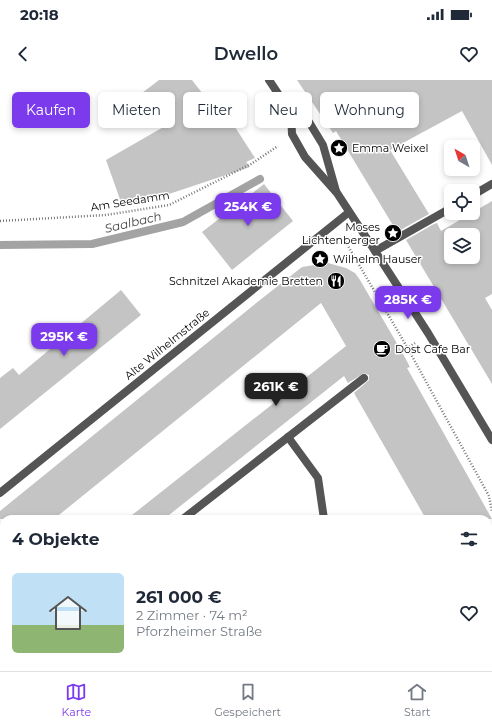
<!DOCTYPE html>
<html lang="de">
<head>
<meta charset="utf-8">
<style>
  :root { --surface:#fff; --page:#f2f2f3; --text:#1f2937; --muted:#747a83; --line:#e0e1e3; --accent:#7c3aed }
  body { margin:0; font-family:Montserrat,sans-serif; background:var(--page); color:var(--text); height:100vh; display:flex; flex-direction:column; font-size:15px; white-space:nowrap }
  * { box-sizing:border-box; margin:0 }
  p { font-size:13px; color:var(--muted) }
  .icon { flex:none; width:22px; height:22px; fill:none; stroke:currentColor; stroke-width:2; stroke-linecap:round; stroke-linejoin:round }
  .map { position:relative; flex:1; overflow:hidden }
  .details { position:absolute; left:0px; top:435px; width:492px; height:156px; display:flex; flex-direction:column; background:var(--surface); border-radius:12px 12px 0 0; box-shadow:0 2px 6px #0003 }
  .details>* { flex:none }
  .banner { position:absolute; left:12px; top:12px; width:468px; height:36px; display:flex; gap:8px }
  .needle { width:26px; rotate:321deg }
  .controls { position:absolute; left:444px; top:60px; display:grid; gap:8px }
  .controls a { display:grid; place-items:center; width:36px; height:36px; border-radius:6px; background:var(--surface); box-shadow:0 2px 6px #0003; font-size:20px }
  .price { position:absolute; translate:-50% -34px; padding:0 9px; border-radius:8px; background:var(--accent); color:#fff; font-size:13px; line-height:26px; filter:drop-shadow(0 1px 2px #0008) }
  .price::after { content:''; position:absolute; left:50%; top:24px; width:12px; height:9px; margin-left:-6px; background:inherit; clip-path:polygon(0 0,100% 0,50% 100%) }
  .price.selected { background:#222; color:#fff }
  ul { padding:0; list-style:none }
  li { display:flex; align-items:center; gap:12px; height:100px; padding:0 12px }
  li+li { border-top:1px solid var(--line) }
  li span { display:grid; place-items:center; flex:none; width:112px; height:80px; border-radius:6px; color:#555 }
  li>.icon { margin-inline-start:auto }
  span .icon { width:48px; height:48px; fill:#fffc; stroke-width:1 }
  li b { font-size:17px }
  h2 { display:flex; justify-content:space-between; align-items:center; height:48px; padding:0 12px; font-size:17px }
  .pill { padding:0 14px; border-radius:6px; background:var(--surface); box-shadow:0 2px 6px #0003; font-size:14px; line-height:36px }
  .pill.selected { background:var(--accent); color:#fff }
  .status { display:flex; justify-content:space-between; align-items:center; height:28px; padding:0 20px; background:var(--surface); direction:ltr }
  .status svg { height:11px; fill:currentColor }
  header { display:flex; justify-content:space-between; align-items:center; height:52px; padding:0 12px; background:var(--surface); font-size:18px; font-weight:600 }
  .dock { display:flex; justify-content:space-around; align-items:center; height:56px; border-top:1px solid var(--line); background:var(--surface); font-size:11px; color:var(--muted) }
  .dock a { display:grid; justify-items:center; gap:2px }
  .dock .selected { color:var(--accent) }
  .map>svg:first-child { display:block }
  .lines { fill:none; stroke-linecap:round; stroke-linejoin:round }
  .stream { stroke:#a3a3a3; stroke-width:8 }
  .building { fill:#c4c4c4; fill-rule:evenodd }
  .primary-casing { stroke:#dbdbdb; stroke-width:12 }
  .path { stroke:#777; stroke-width:2.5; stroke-dasharray:1 2; stroke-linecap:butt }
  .service { stroke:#555; stroke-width:8 }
  .minor { stroke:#555; stroke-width:8 }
  .primary { stroke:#000; stroke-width:10 }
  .labels { text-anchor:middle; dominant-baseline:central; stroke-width:3; stroke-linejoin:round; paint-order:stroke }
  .poi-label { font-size:11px; fill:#000; stroke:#fff; text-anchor:start }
  .street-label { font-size:11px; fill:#000; stroke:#fff }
  .water-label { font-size:12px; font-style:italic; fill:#444; stroke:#fff }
</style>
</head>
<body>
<div class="status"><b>20:18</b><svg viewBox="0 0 49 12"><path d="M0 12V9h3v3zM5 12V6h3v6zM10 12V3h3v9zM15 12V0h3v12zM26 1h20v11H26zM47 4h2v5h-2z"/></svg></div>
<header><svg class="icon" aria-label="back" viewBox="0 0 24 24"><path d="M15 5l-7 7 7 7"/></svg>Dwello<svg class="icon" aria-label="heart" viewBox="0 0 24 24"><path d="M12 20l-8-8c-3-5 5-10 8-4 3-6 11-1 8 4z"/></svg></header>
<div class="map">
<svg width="492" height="591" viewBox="0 0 492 591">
  <rect width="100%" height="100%" fill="#fff"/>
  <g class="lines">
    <polyline class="stream" points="0,165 92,164 183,142 260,99"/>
  </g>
  <g class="building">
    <polygon points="159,0 192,0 216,31 222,27 255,78 246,82 250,87 160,117 122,125 106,80 167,45 142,13"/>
    <polygon points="297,0 492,0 492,85 462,31 390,70 429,134 397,152 336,51 333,53"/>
    <polygon points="264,104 293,141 232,190 202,152"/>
    <path d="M492,121V214L485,218L492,230V304L406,160L434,144L437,143L441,151ZM451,155H473V177H451Z"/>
    <polygon points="328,183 346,188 355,193 360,200 402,272 410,287 407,288 492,439 426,439 354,313 369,300 369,295 364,293 348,303 344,296 164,439 127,439 346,266 321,223 54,439 0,439 0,431 260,220 302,187"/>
    <polygon points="121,210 141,235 0,349 0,298 13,288 19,295"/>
  </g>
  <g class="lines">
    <defs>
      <g id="primary">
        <polyline points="0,545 4,546"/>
        <polyline points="275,587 300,591"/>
      </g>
    </defs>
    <use href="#primary" class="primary-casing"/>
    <g class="path">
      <polyline points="0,141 106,135 169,125 251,84 278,66"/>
      <polyline points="344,159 407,267 489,416 492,432"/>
      <polyline points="402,272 415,263"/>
      <polyline points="488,492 492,474"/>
      <polyline points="0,519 4,519"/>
      <polyline points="0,584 4,585"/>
      <polyline points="19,587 49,591"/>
    </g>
    <g class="service">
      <polyline points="473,115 492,104"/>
      <polyline points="375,171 451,128"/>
      <polyline points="288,357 318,398 324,439"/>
      <polyline points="0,413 348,133"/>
      <polyline points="183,439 364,298"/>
    </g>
    <g class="minor">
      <polyline points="269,0 291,33 292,54 305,77 337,113 375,171 428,253 492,360"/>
      <polyline points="291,33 309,42 323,65 336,111"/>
      <polyline points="488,571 492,567"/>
      <polyline points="459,591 466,587"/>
    </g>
    <use href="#primary" class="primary"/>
  </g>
  <defs>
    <symbol id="sight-disc" viewBox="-11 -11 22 22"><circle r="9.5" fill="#000" stroke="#fff"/><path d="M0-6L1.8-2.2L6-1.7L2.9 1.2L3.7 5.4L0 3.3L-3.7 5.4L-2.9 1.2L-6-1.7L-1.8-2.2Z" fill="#fff"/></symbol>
    <symbol id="restaurant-disc" viewBox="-11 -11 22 22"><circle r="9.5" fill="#000" stroke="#fff"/><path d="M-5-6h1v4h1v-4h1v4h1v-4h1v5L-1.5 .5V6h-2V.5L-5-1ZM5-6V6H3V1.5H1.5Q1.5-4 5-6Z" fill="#fff"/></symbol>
    <symbol id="cafe-disc" viewBox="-11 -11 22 22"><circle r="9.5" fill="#000" stroke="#fff"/><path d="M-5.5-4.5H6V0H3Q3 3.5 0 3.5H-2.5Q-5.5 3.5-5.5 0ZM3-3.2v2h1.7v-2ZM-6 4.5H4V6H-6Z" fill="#fff"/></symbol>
  </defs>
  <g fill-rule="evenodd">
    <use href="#sight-disc" x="329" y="58" width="20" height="20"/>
    <use href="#sight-disc" x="383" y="143" width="20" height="20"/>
    <use href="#sight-disc" x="310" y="169" width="20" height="20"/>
    <use href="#restaurant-disc" x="326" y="191" width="20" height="20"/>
    <use href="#cafe-disc" x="372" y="259" width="20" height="20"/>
  </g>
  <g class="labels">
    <g class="poi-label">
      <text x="352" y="68">Emma Weixel</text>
      <text x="380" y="147" text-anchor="end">Moses<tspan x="380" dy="13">Lichtenberger</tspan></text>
      <text x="333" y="179">Wilhelm Hauser</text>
      <text x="323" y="201" text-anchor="end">Schnitzel Akademie Bretten</text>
      <text x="395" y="269">Dost Cafe Bar</text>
    </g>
    <g class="street-label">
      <text transform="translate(130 121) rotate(-9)">Am Seedamm</text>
      <text transform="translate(167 264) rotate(-39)">Alte Wilhelmstraße</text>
    </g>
    <g class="water-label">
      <text transform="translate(133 142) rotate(-13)">Saalbach</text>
    </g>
  </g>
</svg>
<div class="controls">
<a><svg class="needle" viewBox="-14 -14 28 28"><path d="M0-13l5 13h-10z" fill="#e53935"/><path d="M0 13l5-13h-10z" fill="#747a83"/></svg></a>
<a><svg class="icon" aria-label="locate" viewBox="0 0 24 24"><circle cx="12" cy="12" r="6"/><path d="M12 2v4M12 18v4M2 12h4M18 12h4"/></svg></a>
<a><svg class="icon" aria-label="layers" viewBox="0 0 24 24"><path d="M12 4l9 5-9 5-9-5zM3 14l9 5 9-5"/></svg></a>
</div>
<b class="price" style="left:248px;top:147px">254K €</b>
<b class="price" style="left:408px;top:240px">285K €</b>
<b class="price" style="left:64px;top:277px">295K €</b>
<b class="price selected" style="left:276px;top:327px">261K €</b>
<div class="banner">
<a class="pill selected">Kaufen</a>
<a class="pill">Mieten</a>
<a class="pill">Filter</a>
<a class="pill">Neu</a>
<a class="pill">Wohnung</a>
</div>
<section class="details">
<h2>4 Objekte<svg class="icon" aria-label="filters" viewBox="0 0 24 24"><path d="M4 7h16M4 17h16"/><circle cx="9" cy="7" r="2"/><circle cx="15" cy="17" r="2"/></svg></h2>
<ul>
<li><span style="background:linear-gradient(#bfe0f5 65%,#8fb573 0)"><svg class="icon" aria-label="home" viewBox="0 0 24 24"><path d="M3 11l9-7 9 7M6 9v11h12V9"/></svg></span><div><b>261 000 €</b><p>2 Zimmer · 74 m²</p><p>Pforzheimer Straße</p></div><svg class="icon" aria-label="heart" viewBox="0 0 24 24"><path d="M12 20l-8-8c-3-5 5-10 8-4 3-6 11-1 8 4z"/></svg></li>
</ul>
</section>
</div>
<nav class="dock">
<a class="selected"><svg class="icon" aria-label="map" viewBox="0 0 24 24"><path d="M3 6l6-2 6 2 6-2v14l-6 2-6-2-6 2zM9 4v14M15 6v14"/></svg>Karte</a>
<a><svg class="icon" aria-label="saved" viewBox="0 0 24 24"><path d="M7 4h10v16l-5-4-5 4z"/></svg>Gespeichert</a>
<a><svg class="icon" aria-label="home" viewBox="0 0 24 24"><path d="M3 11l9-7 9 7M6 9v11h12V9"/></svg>Start</a>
</nav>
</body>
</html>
